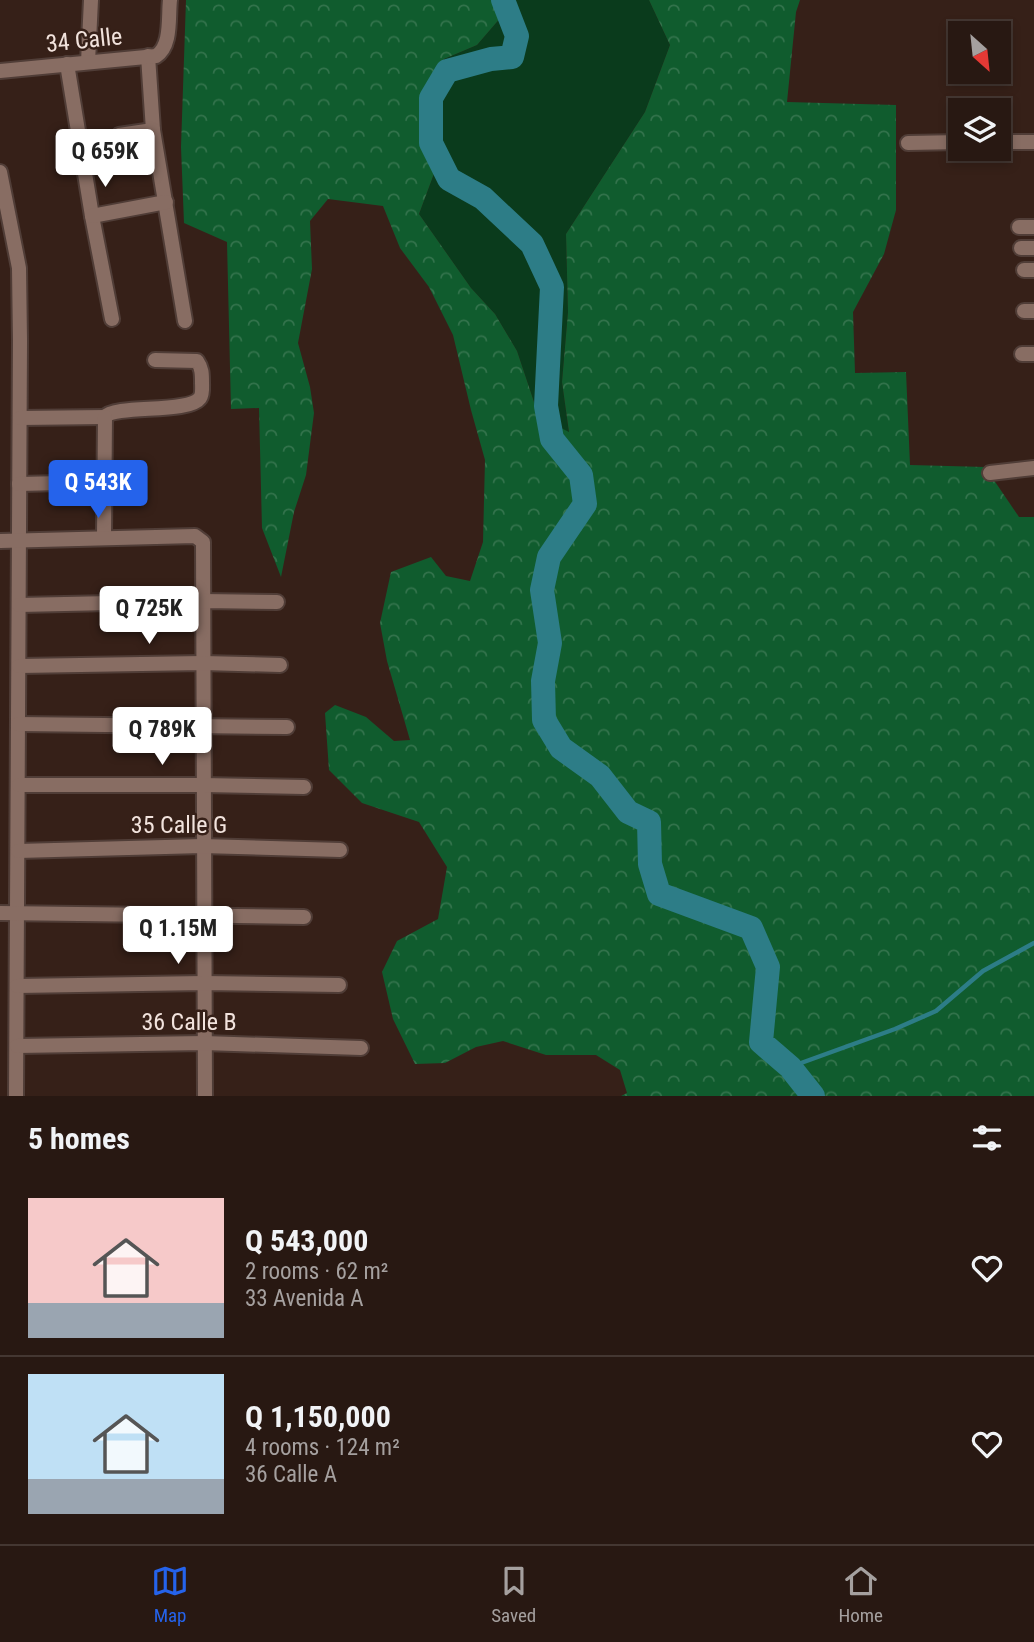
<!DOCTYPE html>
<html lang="en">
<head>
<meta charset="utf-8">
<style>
  :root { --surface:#281812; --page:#342520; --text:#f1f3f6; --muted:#a5a09f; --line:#443732; --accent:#2563eb }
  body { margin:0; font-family:"Roboto Condensed",sans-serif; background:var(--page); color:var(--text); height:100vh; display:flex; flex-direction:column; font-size:26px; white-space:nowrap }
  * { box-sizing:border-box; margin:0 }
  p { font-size:23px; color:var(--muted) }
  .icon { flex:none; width:38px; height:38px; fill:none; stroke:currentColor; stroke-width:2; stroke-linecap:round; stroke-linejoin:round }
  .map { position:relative; height:1096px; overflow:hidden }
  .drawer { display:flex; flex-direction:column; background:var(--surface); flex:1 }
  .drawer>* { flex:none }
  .needle { width:46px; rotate:153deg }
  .buttons { position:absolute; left:948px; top:21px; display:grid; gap:14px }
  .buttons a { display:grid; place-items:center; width:63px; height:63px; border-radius:0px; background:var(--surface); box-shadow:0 4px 10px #0003,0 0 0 2px var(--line); font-size:35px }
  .price { position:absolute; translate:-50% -60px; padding:0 16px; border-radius:7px; background:#fff; color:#222; font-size:23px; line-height:46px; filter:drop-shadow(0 2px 4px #0008) }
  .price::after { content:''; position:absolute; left:50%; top:42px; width:21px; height:16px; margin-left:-10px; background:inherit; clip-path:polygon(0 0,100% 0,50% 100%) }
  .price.active { background:var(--accent); color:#fff }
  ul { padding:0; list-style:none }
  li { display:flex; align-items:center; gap:21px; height:175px; padding:0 28px }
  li+li { border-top:2px solid var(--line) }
  li span { display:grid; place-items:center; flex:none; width:196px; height:140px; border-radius:0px; color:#555 }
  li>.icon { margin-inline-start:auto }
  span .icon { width:84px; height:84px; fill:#fffc; stroke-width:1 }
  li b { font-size:30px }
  h2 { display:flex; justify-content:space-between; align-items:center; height:84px; padding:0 28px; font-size:30px }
  .tab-bar { display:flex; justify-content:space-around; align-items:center; height:98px; border-top:2px solid var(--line); background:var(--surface); font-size:19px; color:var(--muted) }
  .tab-bar a { display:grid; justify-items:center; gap:4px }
  .tab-bar .active { color:var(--accent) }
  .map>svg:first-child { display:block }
  .green { fill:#0a3b1c }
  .forest { fill:url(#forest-crowns) }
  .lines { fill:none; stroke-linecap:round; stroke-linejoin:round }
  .stream { stroke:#2d7d87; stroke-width:4.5 }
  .river { stroke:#2d7d87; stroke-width:24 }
  .minor-casing { stroke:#503d37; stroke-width:18 }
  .minor { stroke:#886d63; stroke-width:14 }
  .labels { text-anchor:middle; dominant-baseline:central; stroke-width:5; stroke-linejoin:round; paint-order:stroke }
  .street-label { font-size:24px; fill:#f2e3dd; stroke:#362018 }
</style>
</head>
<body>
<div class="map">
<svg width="1034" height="1096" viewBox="0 0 1034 1096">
  <defs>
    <pattern id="forest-crowns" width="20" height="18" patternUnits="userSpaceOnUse" patternTransform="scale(1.75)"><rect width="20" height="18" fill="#105c2e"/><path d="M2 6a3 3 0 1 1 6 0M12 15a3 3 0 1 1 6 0" fill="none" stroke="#33734c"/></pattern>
  </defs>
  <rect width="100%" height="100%" fill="#362018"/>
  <polygon class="green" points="504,0 649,0 670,45 645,112 566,234 568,312 562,382 569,433 539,417 517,351 495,314 471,288 419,214 442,152 430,104 444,59 477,45 502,16"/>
  <polygon class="forest" points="186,0 504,0 502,16 477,45 444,59 430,104 442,152 419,214 471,288 495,314 517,351 539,417 569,432 562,382 568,312 566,234 645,112 670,45 649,0 800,0 796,12 787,102 896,105 896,210 884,254 853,312 855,373 906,372 910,465 985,467 1019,517 1034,517 1034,1096 621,1096 627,1093 620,1070 596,1055 546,1055 503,1041 476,1047 445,1063 415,1064 393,1019 382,972 397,941 438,919 447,867 419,822 362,803 329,770 325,713 335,705 366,717 394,741 410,740 387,661 380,623 391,572 431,557 446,576 470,581 483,542 485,460 471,410 453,335 429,287 400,248 383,206 328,199 310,221 312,269 298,343 310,387 314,413 306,475 294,512 281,577 262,528 259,408 231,409 227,242 184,223 181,147"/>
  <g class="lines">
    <polyline class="stream" points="790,1067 895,1029 936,1011 983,971 1034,943"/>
    <polyline class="river" points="503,0 517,36 512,57 491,59 447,71 431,98 431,143 449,179 483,198 532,244 552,287 546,406 552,439 581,475 585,504 549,557 542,590 550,643 543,681 544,720 561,748 600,776 628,812 649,822 650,864 659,894 751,928 768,967 761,1042 790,1067 813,1096"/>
    <defs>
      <g id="minor">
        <polyline points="148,56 153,130 185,321"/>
        <polyline points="88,62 91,0"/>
        <polyline points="67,64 92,216 112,319"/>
        <path d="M0,71L156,56C172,46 168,17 170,0"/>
        <polyline points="119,135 153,130"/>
        <polyline points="999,142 1034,142"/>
        <polyline points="908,143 961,142"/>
        <polyline points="0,172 19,268 20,341 16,1096"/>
        <polyline points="92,216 166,202"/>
        <polyline points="1019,227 1034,227"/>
        <polyline points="1021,248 1034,248"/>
        <polyline points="1024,270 1034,270"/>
        <polyline points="1024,311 1034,311"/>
        <polyline points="1022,354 1034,354"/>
        <path d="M105,417C115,404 189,414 200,398C203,394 202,387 202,382C202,374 202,368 197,361L155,360"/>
        <polyline points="20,418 105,417"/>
        <polyline points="990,473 1034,468"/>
        <polyline points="19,484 104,482"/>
        <polyline points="104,537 105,417"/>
        <polyline points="0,541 195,536 203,542 205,1096"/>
        <polyline points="19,605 203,601 277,602"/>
        <polyline points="19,666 203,663 280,665"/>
        <polyline points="18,724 287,727"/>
        <polyline points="19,785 203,785 304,787"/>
        <polyline points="18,851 202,846 340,850"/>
        <polyline points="0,913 304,917"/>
        <polyline points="17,986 204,983 339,985"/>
        <polyline points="17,1046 204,1043 361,1048"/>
      </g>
    </defs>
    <use href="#minor" class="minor-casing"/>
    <use href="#minor" class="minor"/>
  </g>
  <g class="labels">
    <g class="street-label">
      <text transform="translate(84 40) rotate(-6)">34 Calle</text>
      <text x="179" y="825">35 Calle G</text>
      <text x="189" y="1022">36 Calle B</text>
    </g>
  </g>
</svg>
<div class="buttons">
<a><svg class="needle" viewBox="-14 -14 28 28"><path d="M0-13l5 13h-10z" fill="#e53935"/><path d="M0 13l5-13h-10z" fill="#a5a09f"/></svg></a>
<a><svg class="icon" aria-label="layers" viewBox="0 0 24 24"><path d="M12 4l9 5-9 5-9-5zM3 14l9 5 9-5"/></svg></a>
</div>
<b class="price" style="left:105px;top:189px">Q 659K</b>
<b class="price active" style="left:98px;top:520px">Q 543K</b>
<b class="price" style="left:149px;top:646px">Q 725K</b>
<b class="price" style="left:162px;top:767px">Q 789K</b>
<b class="price" style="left:178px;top:966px">Q 1.15M</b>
</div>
<section class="drawer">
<h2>5 homes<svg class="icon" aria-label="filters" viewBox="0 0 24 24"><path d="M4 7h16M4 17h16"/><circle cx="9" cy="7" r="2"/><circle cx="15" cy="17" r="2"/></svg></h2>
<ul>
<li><span style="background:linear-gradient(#f6c9c9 75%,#9aa5b1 0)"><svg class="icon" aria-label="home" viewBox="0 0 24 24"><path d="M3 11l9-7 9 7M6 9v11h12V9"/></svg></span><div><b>Q 543,000</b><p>2 rooms · 62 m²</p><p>33 Avenida A</p></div><svg class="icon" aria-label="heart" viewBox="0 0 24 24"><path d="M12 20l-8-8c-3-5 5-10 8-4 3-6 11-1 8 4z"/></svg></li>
<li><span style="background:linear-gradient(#bfe0f5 75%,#9aa5b1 0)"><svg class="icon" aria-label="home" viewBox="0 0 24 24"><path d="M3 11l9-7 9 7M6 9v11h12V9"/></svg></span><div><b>Q 1,150,000</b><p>4 rooms · 124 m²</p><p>36 Calle A</p></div><svg class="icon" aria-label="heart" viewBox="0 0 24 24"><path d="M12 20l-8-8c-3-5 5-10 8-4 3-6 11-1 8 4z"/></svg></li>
</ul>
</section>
<nav class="tab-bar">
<a class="active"><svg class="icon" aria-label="map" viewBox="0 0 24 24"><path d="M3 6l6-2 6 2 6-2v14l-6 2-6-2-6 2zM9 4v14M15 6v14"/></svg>Map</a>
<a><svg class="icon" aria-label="saved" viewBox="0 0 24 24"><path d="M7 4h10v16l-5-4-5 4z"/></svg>Saved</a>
<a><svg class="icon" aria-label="home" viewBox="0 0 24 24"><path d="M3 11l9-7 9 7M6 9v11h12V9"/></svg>Home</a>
</nav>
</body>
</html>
